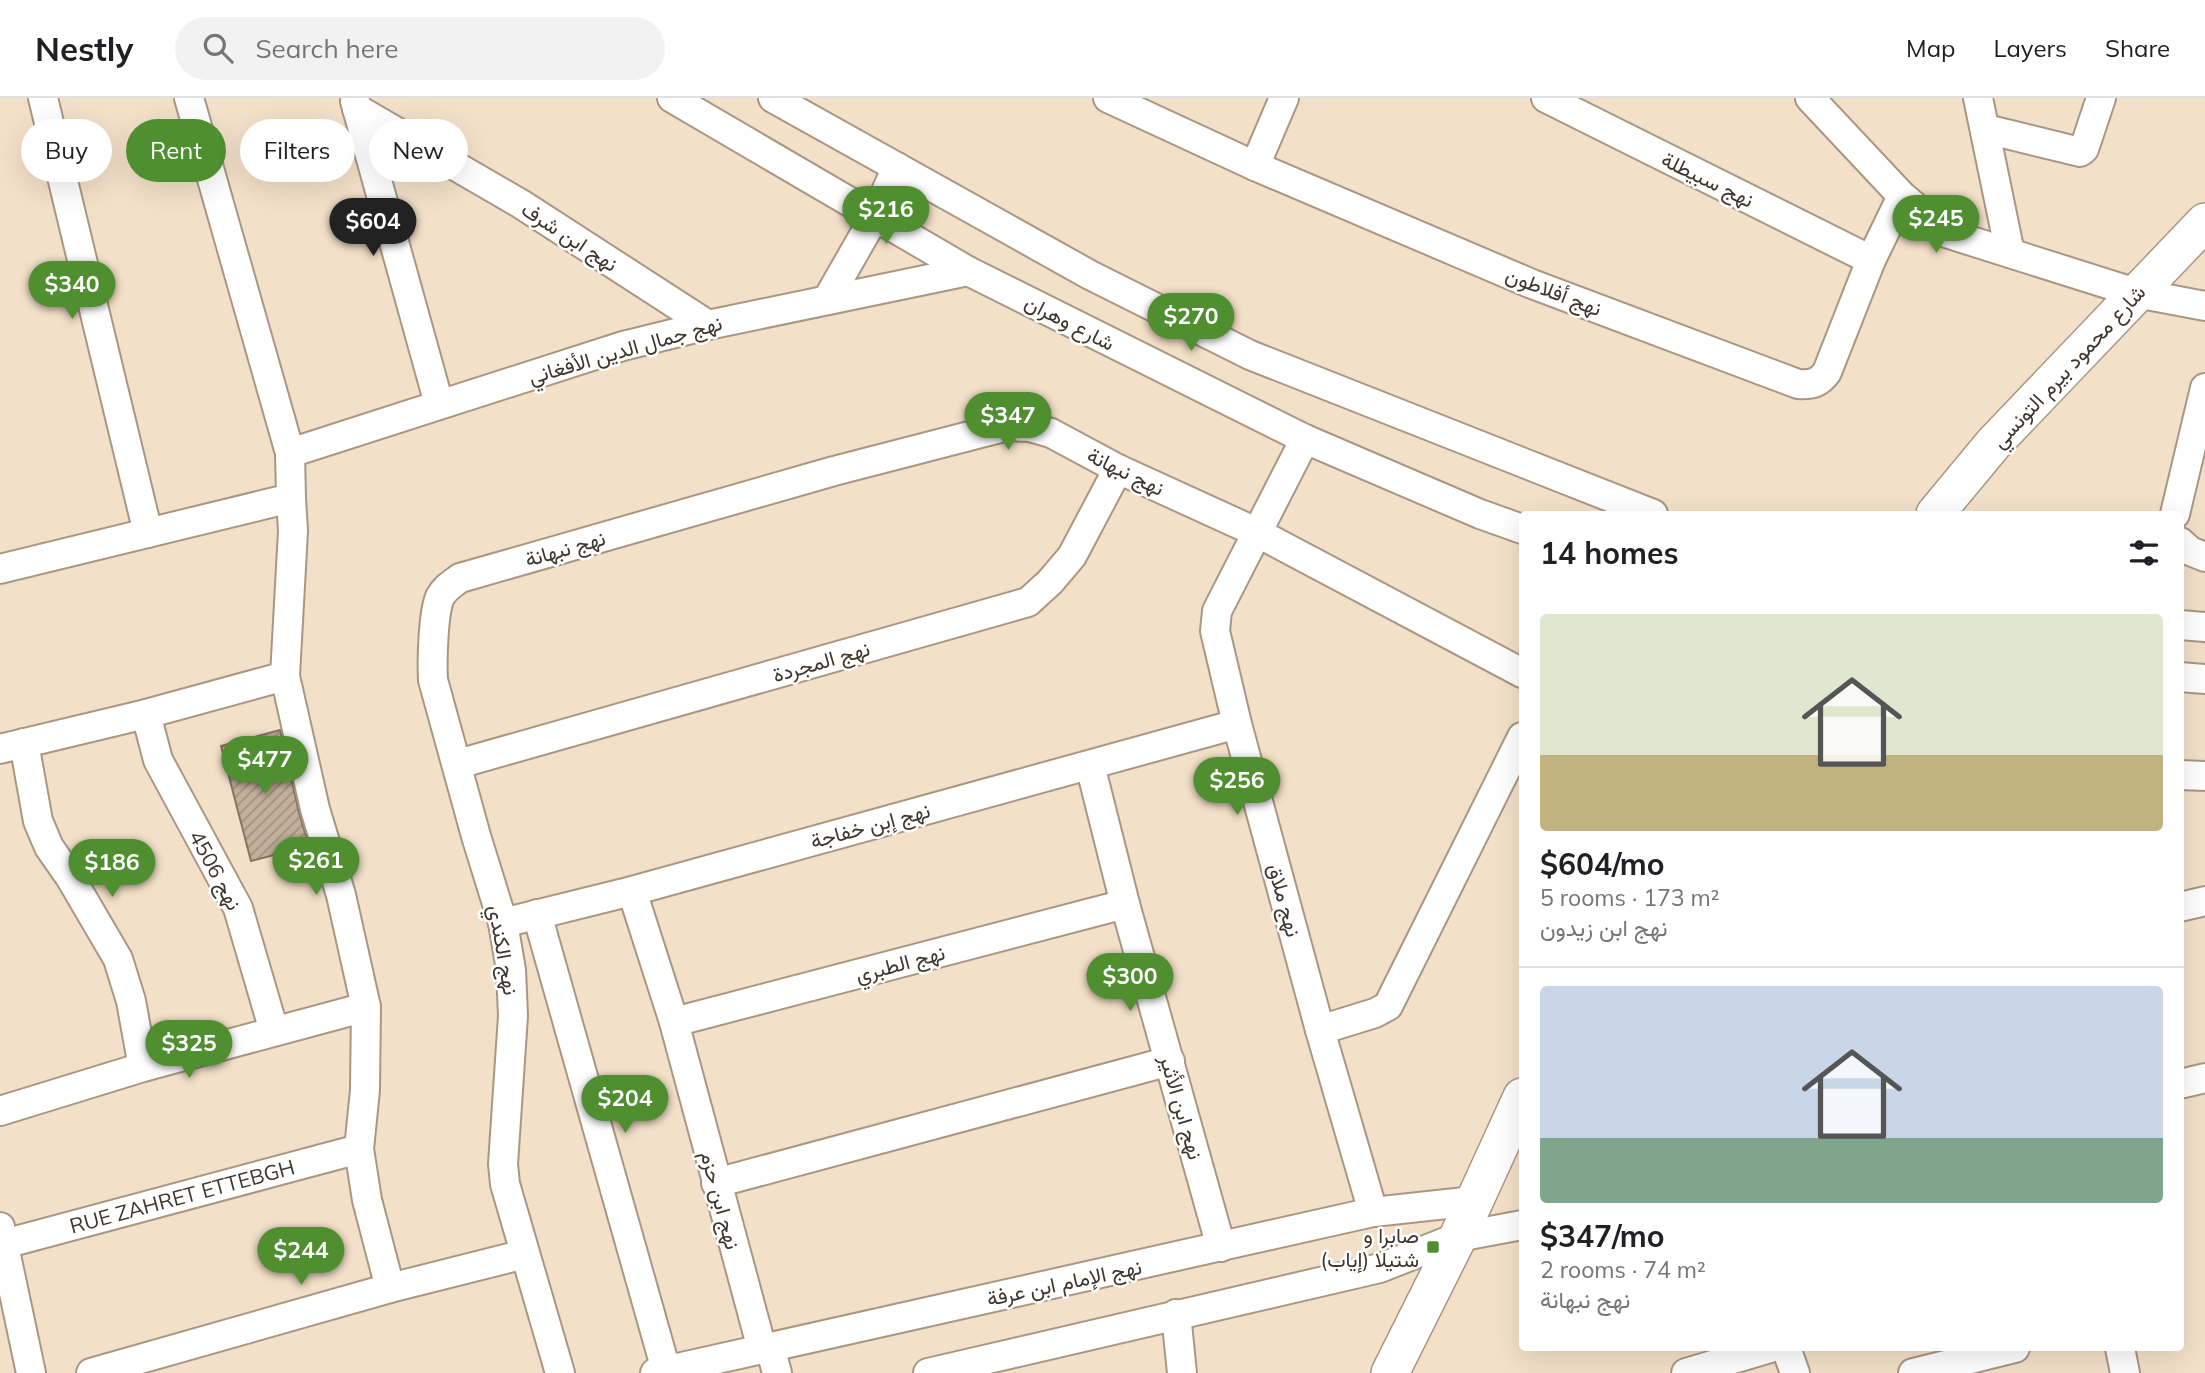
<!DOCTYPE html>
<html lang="en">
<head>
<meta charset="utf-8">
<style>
  :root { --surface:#fff; --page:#f2f2f2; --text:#202124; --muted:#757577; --line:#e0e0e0; --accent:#4f8f30 }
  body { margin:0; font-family:Mulish,Vazirmatn,sans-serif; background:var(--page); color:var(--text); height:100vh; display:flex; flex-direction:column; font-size:26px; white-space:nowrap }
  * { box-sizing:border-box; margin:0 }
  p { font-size:23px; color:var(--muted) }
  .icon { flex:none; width:38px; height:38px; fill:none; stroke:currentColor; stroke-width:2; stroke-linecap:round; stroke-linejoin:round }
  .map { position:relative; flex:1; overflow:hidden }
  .side { position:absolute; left:1519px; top:413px; width:665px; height:840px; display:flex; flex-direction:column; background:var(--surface); border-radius:7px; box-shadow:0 7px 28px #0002 }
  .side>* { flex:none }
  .guide { position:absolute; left:21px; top:21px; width:665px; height:63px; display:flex; gap:14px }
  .price { position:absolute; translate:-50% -60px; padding:0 16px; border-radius:24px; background:var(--accent); color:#fff; font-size:23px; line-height:46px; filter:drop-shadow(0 2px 4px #0008) }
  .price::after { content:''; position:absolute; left:50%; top:42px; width:21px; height:16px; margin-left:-10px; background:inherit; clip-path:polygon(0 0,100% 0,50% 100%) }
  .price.active { background:#222; color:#fff }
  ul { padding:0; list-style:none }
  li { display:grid; align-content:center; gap:14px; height:371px; padding:0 21px }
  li+li { border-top:2px solid var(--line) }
  li span { display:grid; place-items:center; height:217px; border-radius:7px; color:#555 }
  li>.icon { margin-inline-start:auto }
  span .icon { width:126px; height:126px; fill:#fffc; stroke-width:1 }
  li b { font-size:30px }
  h2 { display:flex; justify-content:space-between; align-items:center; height:84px; padding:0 21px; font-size:30px }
  .tag { padding:0 24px; border-radius:32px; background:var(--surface); box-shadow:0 7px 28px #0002; font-size:24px; line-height:63px }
  .tag.active { background:var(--accent); color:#fff }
  header { display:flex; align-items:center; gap:42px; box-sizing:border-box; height:98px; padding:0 35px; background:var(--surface); border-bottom:2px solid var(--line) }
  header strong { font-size:33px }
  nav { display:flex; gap:38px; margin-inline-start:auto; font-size:24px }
  .search { width:490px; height:63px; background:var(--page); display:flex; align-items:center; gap:18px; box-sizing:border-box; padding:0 24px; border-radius:38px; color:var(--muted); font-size:26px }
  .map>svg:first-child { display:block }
  .building { fill:url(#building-hatch); stroke:#877661; stroke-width:2 }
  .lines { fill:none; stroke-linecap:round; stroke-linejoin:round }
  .minor-casing { stroke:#a99782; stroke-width:32 }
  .major-casing { stroke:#a99782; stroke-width:40 }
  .minor { stroke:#fff; stroke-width:28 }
  .major { stroke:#fff; stroke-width:37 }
  .poi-dot { fill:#4f8f30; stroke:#fff; stroke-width:2.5 }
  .labels { text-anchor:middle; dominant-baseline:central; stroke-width:5; stroke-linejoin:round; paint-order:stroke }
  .street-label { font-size:21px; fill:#3e362d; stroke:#fff }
  .poi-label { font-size:21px; fill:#3e362d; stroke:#fff; text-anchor:end }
</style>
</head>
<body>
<header>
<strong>Nestly</strong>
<div class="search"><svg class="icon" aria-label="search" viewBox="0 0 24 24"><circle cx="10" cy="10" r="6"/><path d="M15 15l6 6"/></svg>Search here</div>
<nav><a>Map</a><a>Layers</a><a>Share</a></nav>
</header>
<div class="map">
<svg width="2205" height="1275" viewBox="0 0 2205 1275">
  <defs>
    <pattern id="building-hatch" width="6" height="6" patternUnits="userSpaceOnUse" patternTransform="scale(1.75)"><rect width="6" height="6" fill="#c3b09b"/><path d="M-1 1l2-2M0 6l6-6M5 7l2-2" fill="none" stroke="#a0907f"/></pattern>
  </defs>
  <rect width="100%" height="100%" fill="#f3e0c9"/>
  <polygon class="building" points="280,632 299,715 309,748 251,763 221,648"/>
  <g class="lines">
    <defs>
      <g id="minor">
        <polyline points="43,0 148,435"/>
        <polyline points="672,0 968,173 1305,341 1480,416 1522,431"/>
        <polyline points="773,0 1090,177 1250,257 1653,416"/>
        <path d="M1108,0L1255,68L1532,186L1798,286C1812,287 1819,285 1827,274L1871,162L1902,98"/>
        <polyline points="1546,0 1871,162"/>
        <polyline points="1810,0 1902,98 1946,135 2136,195 2205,208"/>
        <polyline points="1978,0 2010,155"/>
        <polyline points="355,3 439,306"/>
        <polyline points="357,11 521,106 708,227"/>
        <polyline points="1986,31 2080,54 2084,51 2101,0"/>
        <polyline points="1255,68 1284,0"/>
        <polyline points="827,202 875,118 897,69"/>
        <polyline points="1305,341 1217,513 1215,533 1237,626 1320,932 1373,1114"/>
        <polyline points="290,355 623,248 708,227 968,173"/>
        <polyline points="291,400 293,433 285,578 315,711 341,797 366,909 365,992 359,1051 367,1102 390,1190"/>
        <polyline points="2175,416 2205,290"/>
        <polyline points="2180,444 2190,453 2205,459"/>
        <polyline points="0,471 291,400 290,355 189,0"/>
        <polyline points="2180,527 2205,529"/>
        <polyline points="2180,579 2205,581"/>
        <polyline points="146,616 158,662 238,810 274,933"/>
        <polyline points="24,645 38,723 49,749 70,779 118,861 131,903 143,969"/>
        <polyline points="0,651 146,616 285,578"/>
        <polyline points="458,666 1028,504 1050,484 1072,458 1118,371"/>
        <polyline points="1090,667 1125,806 1221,1149"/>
        <polyline points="2180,677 2205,678"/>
        <polyline points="632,793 674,924 762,1251"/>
        <polyline points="2180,809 2205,803"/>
        <polyline points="537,816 666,1272"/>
        <polyline points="503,825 632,793 1237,626"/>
        <polyline points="674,924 1125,806"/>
        <polyline points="1320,932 1375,915 1388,908 1522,639"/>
        <polyline points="2180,986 2205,980"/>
        <polyline points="0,1013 143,969 366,909"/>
        <polyline points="716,1085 1170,963"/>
        <polyline points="0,1129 31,1275"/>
        <polyline points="4,1146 359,1051"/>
        <polyline points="1176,1216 1182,1275"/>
        <polyline points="770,1249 777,1275"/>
        <polyline points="1786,1250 1795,1275"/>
        <polyline points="2120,1250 2125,1275"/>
        <polyline points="91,1275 390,1190 525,1156"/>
        <path d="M560,1275L505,1086L503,1066L513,918L511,872L503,825L476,738L433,582C432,564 433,515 440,499C445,490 452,486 460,480L834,373L1008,328L1030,329L1051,335L1118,371L1256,434L1522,575"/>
        <polyline points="655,1275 1373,1114 1474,1103"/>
        <polyline points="928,1275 1380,1170 1458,1139 1522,1127"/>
        <polyline points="1686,1275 1770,1250"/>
        <polyline points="1913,1275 2015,1250"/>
      </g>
      <g id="major">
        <polyline points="1935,416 1993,346 2205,124"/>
        <polyline points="1390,1275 1458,1139 1522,999"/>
      </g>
    </defs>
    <use href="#minor" class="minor-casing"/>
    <use href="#major" class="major-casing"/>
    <use href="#minor" class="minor"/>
    <use href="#major" class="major"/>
  </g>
  <rect class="poi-dot" x="1426" y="1142" width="14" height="14" rx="3.5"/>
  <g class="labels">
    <g class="street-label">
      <text transform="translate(1708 81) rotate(26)">نهج سبيطلة</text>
      <text transform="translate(570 138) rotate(33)">نهج ابن شرف</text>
      <text transform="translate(1554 193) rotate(21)">نهج أفلاطون</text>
      <text transform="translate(1070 224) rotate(27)">شارع وهران</text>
      <text transform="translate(625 251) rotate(-16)">نهج جمال الدين الأفغاني</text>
      <text transform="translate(2068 268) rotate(-47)">شارع محمود بيرم التونسي</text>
      <text transform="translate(1126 373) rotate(26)">نهج نبهانة</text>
      <text transform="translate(565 450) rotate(-16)">نهج نبهانة</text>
      <text transform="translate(821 563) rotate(-16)">نهج المجردة</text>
      <text transform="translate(870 727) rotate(-15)">نهج إبن خفاجة</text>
      <text transform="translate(216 772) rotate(62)">نهج 4506</text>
      <text transform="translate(1285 802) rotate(75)">نهج ملاق</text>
      <text transform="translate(504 852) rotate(80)">نهج الكندي</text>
      <text transform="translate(900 865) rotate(-15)">نهج الطبري</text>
      <text transform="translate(1182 1009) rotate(74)">نهج ابن الأثير</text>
      <text transform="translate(182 1098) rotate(-15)">RUE ZAHRET ETTEBGH</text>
      <text transform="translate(721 1102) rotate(75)">نهج ابن حزم</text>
      <text transform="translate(1064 1184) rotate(-12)">نهج الإمام ابن عرفة</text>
    </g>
    <g class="poi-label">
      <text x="1419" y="1137">صابرا و<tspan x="1419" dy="24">شتيلا (إياب)</tspan></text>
    </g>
  </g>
</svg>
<b class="price" style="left:886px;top:148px">$216</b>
<b class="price" style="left:1936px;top:157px">$245</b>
<b class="price active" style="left:373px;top:160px">$604</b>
<b class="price" style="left:72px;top:223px">$340</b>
<b class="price" style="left:1191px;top:255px">$270</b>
<b class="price" style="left:1008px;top:354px">$347</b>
<b class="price" style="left:265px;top:698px">$477</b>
<b class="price" style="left:1237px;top:719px">$256</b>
<b class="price" style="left:316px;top:799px">$261</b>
<b class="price" style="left:112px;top:801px">$186</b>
<b class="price" style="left:1130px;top:915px">$300</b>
<b class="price" style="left:189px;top:982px">$325</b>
<b class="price" style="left:625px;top:1037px">$204</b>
<b class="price" style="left:301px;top:1189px">$244</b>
<div class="guide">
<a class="tag">Buy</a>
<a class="tag active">Rent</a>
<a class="tag">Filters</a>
<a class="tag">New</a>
</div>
<section class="side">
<h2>14 homes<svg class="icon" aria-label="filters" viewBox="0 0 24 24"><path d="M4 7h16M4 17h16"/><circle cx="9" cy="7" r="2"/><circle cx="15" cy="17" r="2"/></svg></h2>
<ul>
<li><span style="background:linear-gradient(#dfe7d0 65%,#c2b280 0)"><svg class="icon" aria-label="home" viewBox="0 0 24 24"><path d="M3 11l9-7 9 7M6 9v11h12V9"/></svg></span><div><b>$604/mo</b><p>5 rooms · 173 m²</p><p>نهج ابن زيدون</p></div></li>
<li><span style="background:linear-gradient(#c9d6e8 70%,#7fa58c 0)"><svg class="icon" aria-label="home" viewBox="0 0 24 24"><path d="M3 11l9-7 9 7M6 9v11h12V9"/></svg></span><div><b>$347/mo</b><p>2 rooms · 74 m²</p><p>نهج نبهانة</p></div></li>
</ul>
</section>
</div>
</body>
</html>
